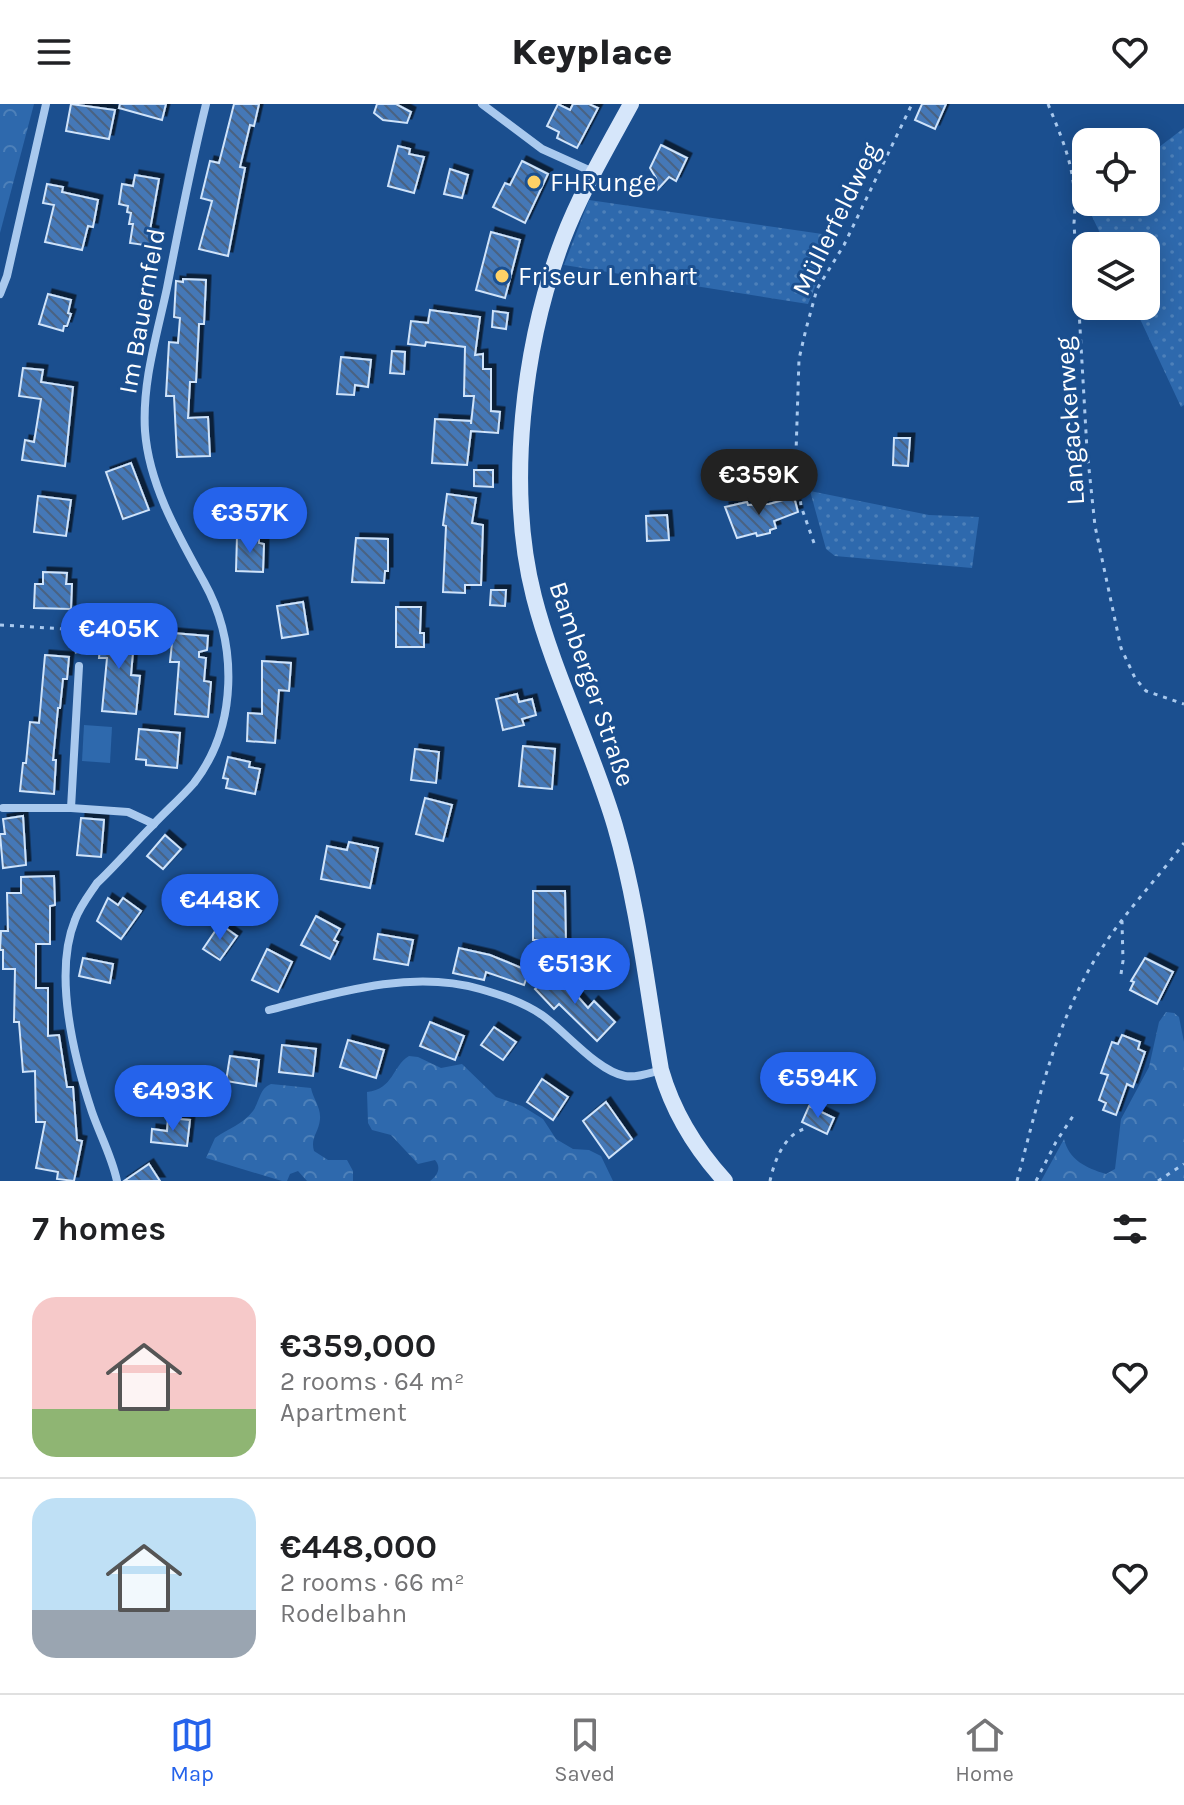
<!DOCTYPE html>
<html lang="en">
<head>
<meta charset="utf-8">
<style>
  :root { --surface:#fff; --page:#f2f2f2; --text:#202124; --muted:#757577; --line:#e0e0e0; --accent:#2563eb }
  body { margin:0; font-family:Karla,sans-serif; background:var(--page); color:var(--text); height:100vh; display:flex; flex-direction:column; font-size:30px; white-space:nowrap }
  * { box-sizing:border-box; margin:0 }
  p { font-size:26px; color:var(--muted) }
  .icon { flex:none; width:44px; height:44px; fill:none; stroke:currentColor; stroke-width:2; stroke-linecap:round; stroke-linejoin:round }
  .map { position:relative; height:1077px; overflow:hidden }
  .drawer { display:flex; flex-direction:column; background:var(--surface); flex:1 }
  .drawer>* { flex:none }
  .tools { position:absolute; left:1072px; top:24px; display:grid; gap:16px }
  .tools a { display:grid; place-items:center; width:88px; height:88px; border-radius:16px; background:var(--surface); box-shadow:0 4px 20px #0003; font-size:40px }
  .price { position:absolute; translate:-50% -68px; padding:0 18px; border-radius:28px; background:var(--accent); color:#fff; font-size:26px; line-height:52px; filter:drop-shadow(0 2px 4px #0008) }
  .price::after { content:''; position:absolute; left:50%; top:48px; width:24px; height:18px; margin-left:-12px; background:inherit; clip-path:polygon(0 0,100% 0,50% 100%) }
  .price.selected { background:#222; color:#fff }
  ul { padding:0; list-style:none }
  li { display:flex; align-items:center; gap:24px; height:200px; padding:0 32px }
  li+li { border-top:2px solid var(--line) }
  li span { display:grid; place-items:center; flex:none; width:224px; height:160px; border-radius:24px; color:#555 }
  li>.icon { margin-inline-start:auto }
  span .icon { width:96px; height:96px; fill:#fffc; stroke-width:1 }
  li b { font-size:34px }
  h2 { display:flex; justify-content:space-between; align-items:center; height:96px; padding:0 32px; font-size:34px }
  header { display:flex; justify-content:space-between; align-items:center; height:104px; padding:0 32px; background:var(--surface); font-size:36px; font-weight:800 }
  .tabs { display:flex; justify-content:space-around; align-items:center; height:112px; border-top:2px solid var(--line); background:var(--surface); font-size:22px; color:var(--muted) }
  .tabs a { display:grid; justify-items:center; gap:4px }
  .tabs .selected { color:var(--accent) }
  .map>svg:first-child { display:block }
  .grass { fill:url(#grass-dots) }
  .forest { fill:url(#forest-crowns) }
  .park { fill:#2e69ad }
  .building { fill:url(#building-back-hatch); stroke:#cfe3fa; stroke-width:2; filter:url(#shadow) }
  .lines { fill:none; stroke-linecap:round; stroke-linejoin:round }
  .path { stroke:#a9c9ee; stroke-width:3; stroke-dasharray:4 6; stroke-linecap:butt }
  .street { stroke:#a9c9ee; stroke-width:8 }
  .secondary { stroke:#d6e6fa; stroke-width:16 }
  .poi-dot { fill:#ffd166; stroke:#1b4f8f; stroke-width:3 }
  .labels { text-anchor:middle; dominant-baseline:central; stroke-width:6; stroke-linejoin:round; paint-order:stroke }
  .poi-label { font-size:26px; fill:#fff; stroke:#1b4f8f; text-anchor:start }
  .street-label { font-size:26px; fill:#fff; stroke:#1b4f8f }
</style>
</head>
<body>
<header><svg class="icon" aria-label="menu" viewBox="0 0 24 24"><path d="M4 6h16M4 12h16M4 18h16"/></svg>Keyplace<svg class="icon" aria-label="heart" viewBox="0 0 24 24"><path d="M12 20l-8-8c-3-5 5-10 8-4 3-6 11-1 8 4z"/></svg></header>
<div class="map">
<svg width="1184" height="1077" viewBox="0 0 1184 1077">
  <defs>
    <pattern id="grass-dots" width="8" height="8" patternUnits="userSpaceOnUse" patternTransform="scale(2)"><rect width="8" height="8" fill="#2e69ad"/><path d="M2 2h.1M6 6h.1" fill="none" stroke="#4d80b9" stroke-width="1.8" stroke-linecap="round"/></pattern>
    <pattern id="forest-crowns" width="20" height="18" patternUnits="userSpaceOnUse" patternTransform="scale(2)"><rect width="20" height="18" fill="#2e69ad"/><path d="M2 6a3 3 0 1 1 6 0M12 15a3 3 0 1 1 6 0" fill="none" stroke="#4d80b9"/></pattern>
    <pattern id="building-back-hatch" width="6" height="6" patternUnits="userSpaceOnUse" patternTransform="scale(2)"><rect width="6" height="6" fill="#4478b7"/><path d="M-1 5l2 2M0 0l6 6M5-1l2 2" fill="none" stroke="#486282"/></pattern>
    <filter id="shadow"><feDropShadow dx="4.5" dy="-4.5" stdDeviation="0" flood-color="#0009"/></filter>
  </defs>
  <rect width="100%" height="100%" fill="#1b4f8f"/>
  <g class="grass">
    <polygon points="1184,24 1184,301 1181,303 1134,202 1146,202 1146,142 1106,142 1090,108 1096,98 1146,98 1146,53"/>
    <polygon points="589,96 836,132 808,200 564,161"/>
    <polygon points="810,387 929,411 979,413 972,464 835,452 826,445"/>
  </g>
  <g class="forest">
    <polygon points="0,0 34,0 0,129"/>
    <path d="M1166,908L1174,909L1179,913L1184,938V1077H1041L1064,1035C1069,1056 1086,1064 1106,1070L1115,1065L1121,1015L1149,963L1159,918Z"/>
    <path d="M409,952L418,953L441,964L462,960L496,993L522,1002L543,1015L556,1035L573,1045L589,1046L601,1052L613,1077H430C437,1072 442,1064 435,1056L418,1060L391,1031L372,1026L368,1019L367,988C394,985 392,962 409,952Z"/>
    <path d="M271,980L311,984C313,995 321,1003 320,1015C319,1028 310,1034 314,1047L328,1056H347L353,1067V1077H307L298,1067L290,1070L287,1077H282L206,1054L215,1034C229,1024 242,1021 253,1007C260,997 259,985 271,980Z"/>
  </g>
  <polygon class="park" points="84,621 112,623 110,659 82,657"/>
  <g class="building">
    <polygon points="71,0 115,6 109,35 66,27"/>
    <polygon points="120,0 166,0 162,16 119,4"/>
    <polygon points="234,0 259,0 254,22 250,21 240,63 245,64 228,152 199,145 212,97 201,94 210,57 219,59"/>
    <polygon points="377,0 396,0 411,8 407,19 383,16 374,9"/>
    <polygon points="558,0 570,6 573,0 589,0 598,4 577,44 557,34 559,28 547,22"/>
    <polygon points="922,0 946,0 935,25 915,16"/>
    <polygon points="661,41 687,54 676,77 669,73 658,85 656,74 650,64"/>
    <polygon points="398,42 410,45 409,50 424,53 414,89 388,82"/>
    <polygon points="522,57 548,70 525,119 493,103 505,79 510,81"/>
    <polygon points="450,65 468,71 462,94 444,90"/>
    <polygon points="135,71 159,75 150,126 154,127 151,142 130,139 133,120 129,120 131,109 127,108 128,102 119,100 122,80 133,82"/>
    <polygon points="47,80 63,83 62,88 98,96 93,123 88,122 82,146 45,138 54,101 43,99"/>
    <polygon points="491,128 520,136 505,194 476,186"/>
    <polygon points="183,175 206,176 204,220 199,220 196,278 190,278 188,314 208,313 210,352 177,353 174,292 166,292 169,238 178,239 180,214 174,213 176,177 183,178"/>
    <polygon points="48,190 71,196 68,209 71,210 67,222 64,222 63,227 39,220"/>
    <polygon points="430,206 480,213 475,251 483,250 483,265 491,265 491,307 500,308 498,329 471,327 467,361 432,359 435,315 471,317 471,320 474,292 464,292 465,243 426,238 425,242 408,240 411,217 428,219"/>
    <polygon points="493,207 508,209 506,225 492,223"/>
    <polygon points="392,247 405,248 404,270 390,269"/>
    <polygon points="341,253 371,256 368,283 355,281 354,291 337,290"/>
    <polygon points="23,264 43,266 41,278 73,283 65,362 22,356 25,336 34,338 41,295 19,292"/>
    <polygon points="894,334 910,334 908,362 893,361"/>
    <polygon points="131,359 149,406 123,415 106,368"/>
    <polygon points="474,366 493,366 493,383 474,382"/>
    <polygon points="447,390 476,394 472,419 483,421 481,481 465,481 465,489 443,488 446,422 443,421"/>
    <polygon points="38,392 71,396 66,432 34,428"/>
    <polygon points="794,393 798,408 774,417 776,424 770,426 770,429 757,432 756,429 737,434 725,403 747,398 748,401 769,400"/>
    <polygon points="667,411 669,436 647,437 646,412"/>
    <polygon points="237,432 259,433 259,439 264,440 263,468 236,467"/>
    <polygon points="356,434 388,435 388,467 385,467 384,479 352,478"/>
    <polygon points="43,468 67,469 66,480 72,480 71,505 34,504 35,480 43,480"/>
    <polygon points="491,486 506,486 505,502 490,501"/>
    <polygon points="303,498 308,530 282,534 277,502"/>
    <polygon points="396,503 421,503 420,529 424,529 424,543 396,543"/>
    <polygon points="102,522 135,525 131,571 140,572 136,610 102,607 107,554 99,554"/>
    <polygon points="173,529 208,532 207,546 199,548 199,553 206,554 204,577 211,578 208,613 175,610 179,558 170,558"/>
    <polygon points="45,551 69,553 67,575 63,575 60,604 58,604 53,656 56,656 54,690 20,687 23,659 26,659 30,618 39,619"/>
    <polygon points="262,557 291,559 289,587 279,586 275,639 247,637 248,609 262,610"/>
    <polygon points="517,590 519,598 532,595 536,611 522,615 524,621 503,626 496,595"/>
    <polygon points="139,625 180,629 177,664 146,661 146,656 136,655"/>
    <polygon points="523,642 555,645 552,685 519,682"/>
    <polygon points="415,645 439,648 436,679 411,676"/>
    <polygon points="228,653 250,658 249,663 260,665 255,690 226,684 228,675 223,674"/>
    <polygon points="425,694 452,701 443,737 416,730"/>
    <polygon points="23,712 26,761 3,764 0,730 5,730 3,715"/>
    <polygon points="81,714 104,716 101,753 77,751"/>
    <polygon points="165,731 181,745 163,765 147,752"/>
    <polygon points="349,738 378,744 370,784 321,775 327,742 347,746"/>
    <polygon points="54,772 55,801 50,802 50,840 36,840 36,884 48,884 48,932 59,931 67,983 73,983 77,1036 82,1037 74,1077 57,1075 58,1068 36,1064 45,1018 36,1018 35,967 23,968 19,918 14,918 15,865 3,865 3,846 0,846 1,827 8,827 7,789 21,789 21,773"/>
    <polygon points="533,787 565,787 566,842 549,842 549,836 533,836"/>
    <polygon points="108,794 118,801 123,794 141,807 121,835 97,817"/>
    <polygon points="316,812 340,825 334,836 338,838 330,855 301,841"/>
    <polygon points="220,820 237,832 220,856 203,845"/>
    <polygon points="378,830 413,836 408,861 374,855"/>
    <polygon points="459,844 490,851 529,867 524,881 486,868 484,876 453,869"/>
    <polygon points="267,845 292,858 278,888 252,876"/>
    <polygon points="83,854 113,860 110,879 79,872"/>
    <polygon points="1145,854 1173,868 1157,900 1130,886 1134,878 1131,877"/>
    <polygon points="555,867 588,904 594,897 615,918 597,937 559,900 554,905 535,885"/>
    <polygon points="430,918 464,932 455,956 420,942"/>
    <polygon points="494,923 516,938 503,956 481,941"/>
    <polygon points="1122,931 1140,938 1138,945 1145,948 1133,983 1127,980 1116,1011 1103,1006 1106,999 1099,996 1108,971 1101,969 1112,938 1118,940"/>
    <polygon points="348,936 384,946 376,974 340,963"/>
    <polygon points="282,941 316,945 313,972 279,968"/>
    <polygon points="230,952 259,956 256,982 226,977"/>
    <polygon points="542,975 568,993 553,1016 527,998"/>
    <polygon points="606,998 632,1035 609,1054 583,1017"/>
    <polygon points="809,1002 834,1014 827,1030 802,1018"/>
    <polygon points="168,1014 190,1016 187,1042 151,1038 152,1025 167,1027"/>
    <polygon points="149,1060 160,1077 124,1077"/>
  </g>
  <g class="lines">
    <g class="path">
      <path d="M1048,0C1066,44 1078,71 1074,119L1087,346L1095,422L1121,544L1135,574L1146,587L1184,600"/>
      <polyline points="814,439 801,402 796,349 799,255 806,225 817,185 844,141 912,0"/>
      <polyline points="0,521 65,525 71,528 77,551"/>
      <polyline points="1121,870 1123,857 1122,817"/>
      <path d="M770,1077C774,1058 784,1031 804,1025"/>
      <path d="M1017,1077C1037,1002 1054,924 1094,857C1119,814 1155,778 1184,739"/>
      <polyline points="1036,1077 1056,1038 1075,1009"/>
      <polyline points="1158,1077 1184,1060"/>
    </g>
    <g class="street">
      <polyline points="482,0 542,45 593,68"/>
      <polyline points="0,190 7,172 46,0"/>
      <polyline points="3,704 71,704 79,562"/>
      <polyline points="71,704 128,708 154,720"/>
      <path d="M269,906C335,889 411,865 480,885C501,891 523,898 542,911C565,927 597,967 625,972C636,974 650,969 661,966"/>
      <path d="M117,1077C112,1053 100,1031 92,1008C74,954 53,870 75,816C80,802 89,791 97,779C116,761 133,741 152,722C165,708 181,694 194,679C238,622 238,539 204,478C178,431 149,381 145,327C142,278 157,231 167,184C179,122 191,61 206,0"/>
    </g>
    <path class="secondary" d="M631,0C607,44 581,88 563,135C523,240 506,384 534,493C554,571 592,644 615,722C638,801 647,884 661,966C673,1008 695,1044 725,1077"/>
  </g>
  <g class="poi-dot">
    <circle cx="534" cy="78" r="8"/>
    <circle cx="502" cy="172" r="8"/>
  </g>
  <g class="labels">
    <g class="poi-label">
      <text x="550" y="78">FHRunge</text>
      <text x="518" y="172">Friseur Lenhart</text>
    </g>
    <g class="street-label">
      <text transform="translate(836 115) rotate(-64)">Müllerfeldweg</text>
      <text transform="translate(142 207) rotate(-80)">Im Bauernfeld</text>
      <text transform="translate(1070 317) rotate(-94)">Langackerweg</text>
      <text transform="translate(592 580) rotate(71)">Bamberger Straße</text>
    </g>
  </g>
</svg>
<div class="tools">
<a><svg class="icon" aria-label="locate" viewBox="0 0 24 24"><circle cx="12" cy="12" r="6"/><path d="M12 2v4M12 18v4M2 12h4M18 12h4"/></svg></a>
<a><svg class="icon" aria-label="layers" viewBox="0 0 24 24"><path d="M12 4l9 5-9 5-9-5zM3 14l9 5 9-5"/></svg></a>
</div>
<b class="price selected" style="left:759px;top:413px">€359K</b>
<b class="price" style="left:250px;top:451px">€357K</b>
<b class="price" style="left:119px;top:567px">€405K</b>
<b class="price" style="left:220px;top:838px">€448K</b>
<b class="price" style="left:575px;top:902px">€513K</b>
<b class="price" style="left:818px;top:1016px">€594K</b>
<b class="price" style="left:173px;top:1029px">€493K</b>
</div>
<section class="drawer">
<h2>7 homes<svg class="icon" aria-label="filters" viewBox="0 0 24 24"><path d="M4 7h16M4 17h16"/><circle cx="9" cy="7" r="2"/><circle cx="15" cy="17" r="2"/></svg></h2>
<ul>
<li><span style="background:linear-gradient(#f6c9c9 70%,#8fb573 0)"><svg class="icon" aria-label="home" viewBox="0 0 24 24"><path d="M3 11l9-7 9 7M6 9v11h12V9"/></svg></span><div><b>€359,000</b><p>2 rooms · 64 m²</p><p>Apartment</p></div><svg class="icon" aria-label="heart" viewBox="0 0 24 24"><path d="M12 20l-8-8c-3-5 5-10 8-4 3-6 11-1 8 4z"/></svg></li>
<li><span style="background:linear-gradient(#bfe0f5 70%,#9aa5b1 0)"><svg class="icon" aria-label="home" viewBox="0 0 24 24"><path d="M3 11l9-7 9 7M6 9v11h12V9"/></svg></span><div><b>€448,000</b><p>2 rooms · 66 m²</p><p>Rodelbahn</p></div><svg class="icon" aria-label="heart" viewBox="0 0 24 24"><path d="M12 20l-8-8c-3-5 5-10 8-4 3-6 11-1 8 4z"/></svg></li>
</ul>
</section>
<nav class="tabs">
<a class="selected"><svg class="icon" aria-label="map" viewBox="0 0 24 24"><path d="M3 6l6-2 6 2 6-2v14l-6 2-6-2-6 2zM9 4v14M15 6v14"/></svg>Map</a>
<a><svg class="icon" aria-label="saved" viewBox="0 0 24 24"><path d="M7 4h10v16l-5-4-5 4z"/></svg>Saved</a>
<a><svg class="icon" aria-label="home" viewBox="0 0 24 24"><path d="M3 11l9-7 9 7M6 9v11h12V9"/></svg>Home</a>
</nav>
</body>
</html>
